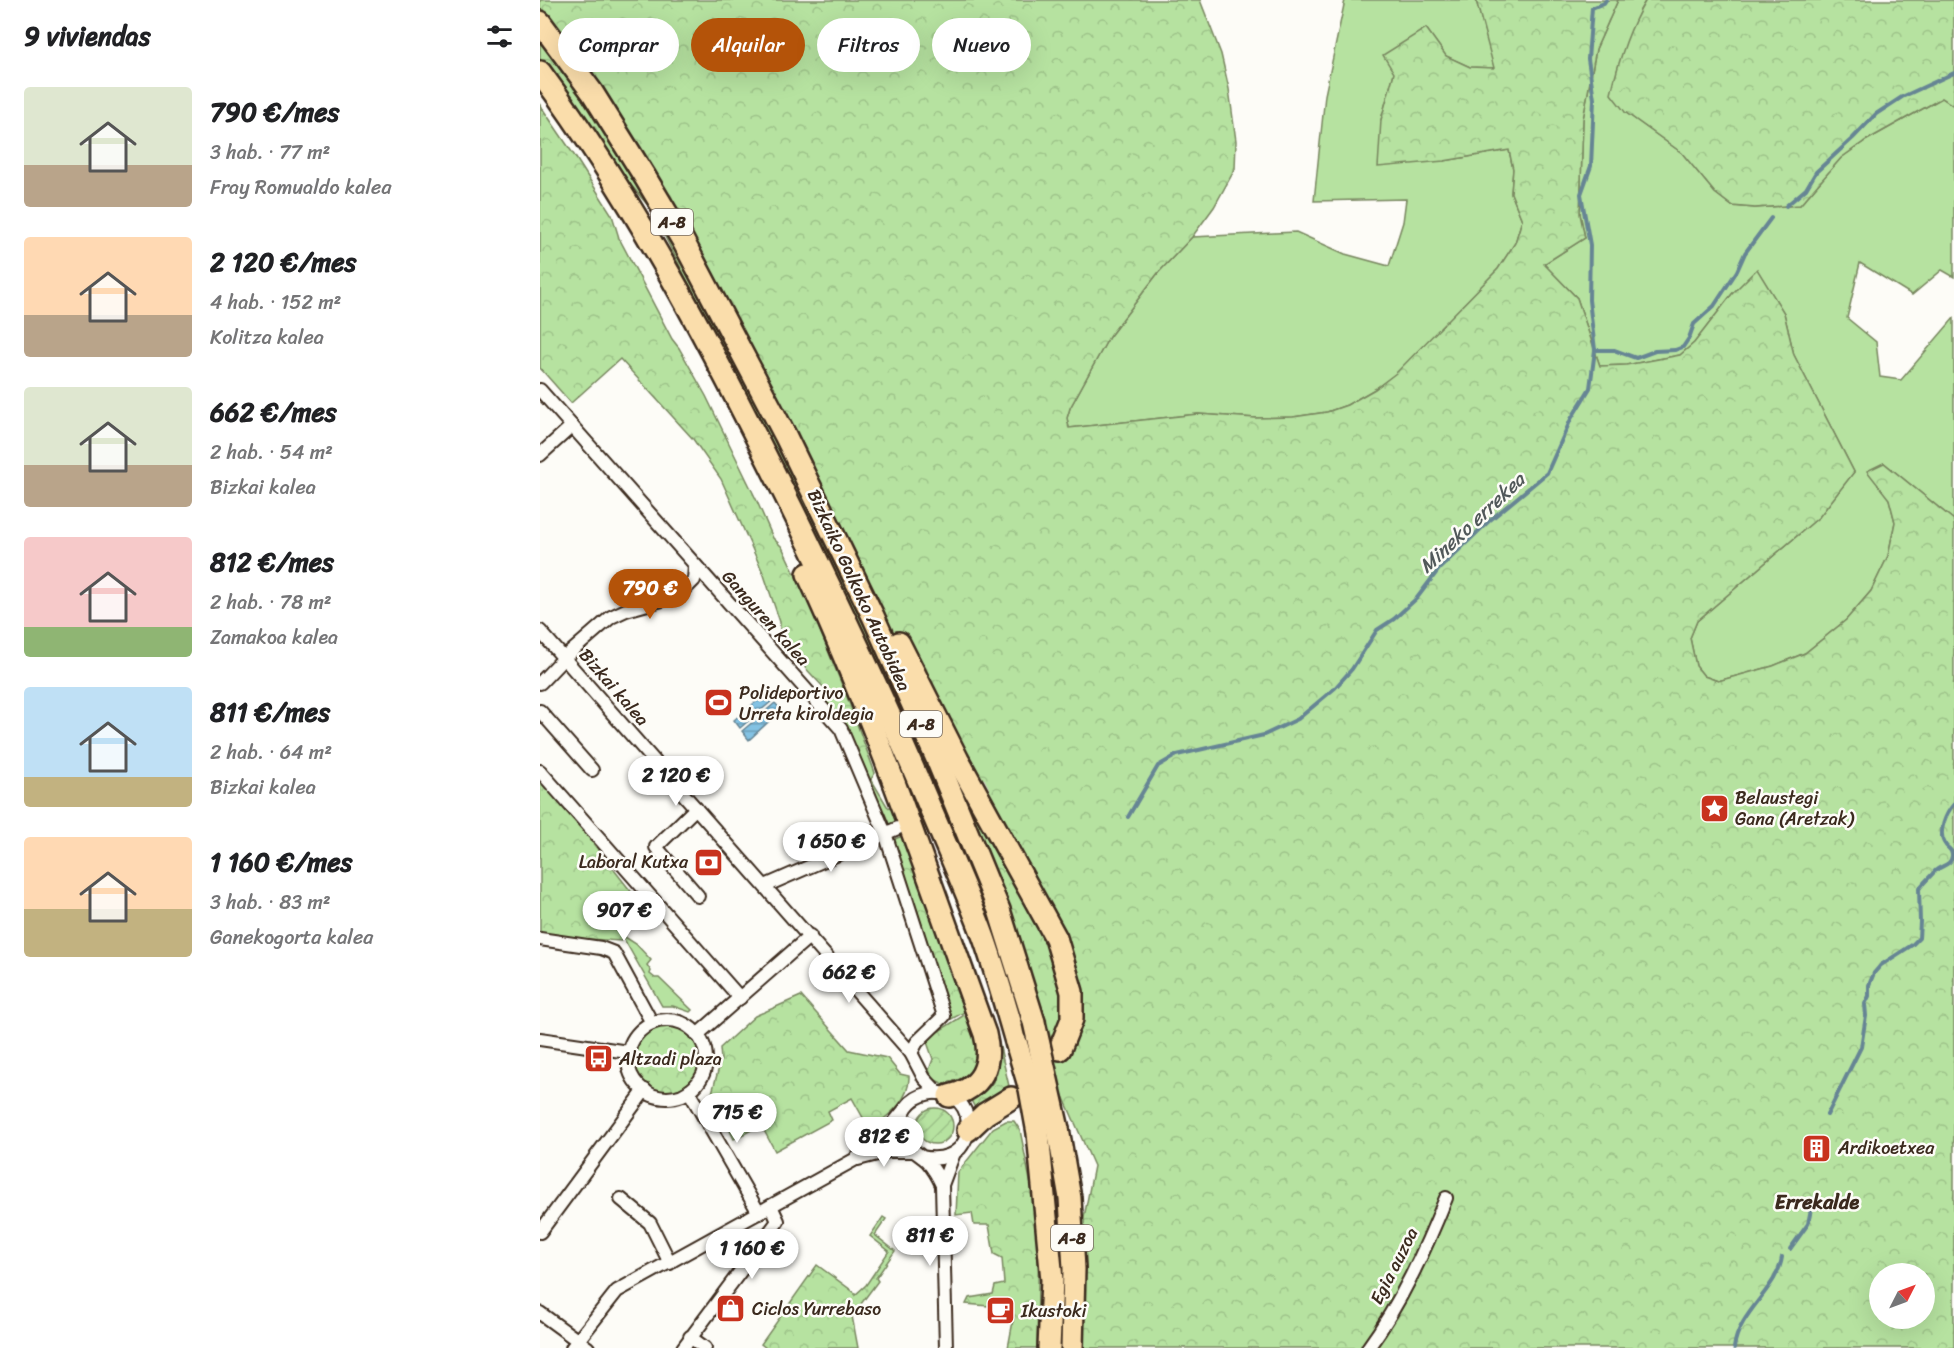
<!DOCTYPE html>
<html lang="es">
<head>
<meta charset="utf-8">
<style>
  :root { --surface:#fff; --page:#f6f6f6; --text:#202124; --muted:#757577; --accent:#b45309 }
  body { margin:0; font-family:Sriracha,sans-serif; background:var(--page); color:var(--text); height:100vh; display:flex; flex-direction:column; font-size:22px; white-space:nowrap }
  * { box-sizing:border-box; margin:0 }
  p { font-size:20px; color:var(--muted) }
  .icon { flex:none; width:33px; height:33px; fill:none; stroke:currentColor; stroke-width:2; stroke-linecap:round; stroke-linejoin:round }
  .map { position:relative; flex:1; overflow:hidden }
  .sheet { display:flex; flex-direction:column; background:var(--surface); width:540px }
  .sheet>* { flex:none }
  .banner { position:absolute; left:18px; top:18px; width:570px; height:54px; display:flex; gap:12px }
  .needle { width:39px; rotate:48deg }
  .fabs { position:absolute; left:1329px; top:1263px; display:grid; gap:12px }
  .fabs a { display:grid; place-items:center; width:66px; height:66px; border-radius:50%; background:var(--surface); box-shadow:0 6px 24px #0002; font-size:30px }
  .price { position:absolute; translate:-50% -51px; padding:0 14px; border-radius:21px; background:#fff; color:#222; font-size:20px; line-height:39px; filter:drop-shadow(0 2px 3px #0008) }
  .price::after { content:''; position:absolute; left:50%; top:36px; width:18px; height:14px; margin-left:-9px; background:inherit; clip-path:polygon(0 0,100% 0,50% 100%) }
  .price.active { background:var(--accent); color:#fff }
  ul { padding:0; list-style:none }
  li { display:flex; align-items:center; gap:18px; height:150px; padding:0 24px }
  li span { display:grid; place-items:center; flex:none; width:168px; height:120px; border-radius:6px; color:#555 }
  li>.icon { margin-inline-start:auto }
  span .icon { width:72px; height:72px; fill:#fffc; stroke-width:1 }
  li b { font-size:26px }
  h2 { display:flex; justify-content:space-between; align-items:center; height:72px; padding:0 24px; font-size:26px }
  .tag { padding:0 21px; border-radius:27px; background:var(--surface); box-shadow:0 6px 24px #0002; font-size:21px; line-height:54px }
  .tag.active { background:var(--accent); color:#fff }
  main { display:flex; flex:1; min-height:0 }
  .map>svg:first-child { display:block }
  .grass { fill:#b6e2a0; stroke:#78865f; stroke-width:1.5 }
  .forest { fill:url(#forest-crowns); stroke:#78865f; stroke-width:1.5; fill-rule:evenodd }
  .garden { fill:url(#garden-furrows); stroke:#78865f; stroke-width:1.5 }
  .water { fill:url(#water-rules); stroke:#668594; stroke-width:1.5 }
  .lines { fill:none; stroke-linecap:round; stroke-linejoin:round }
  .stream { stroke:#668594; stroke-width:4 }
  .minor-tunnel { stroke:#d6d2cc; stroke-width:12; stroke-dasharray:12 6; stroke-linecap:butt }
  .minor-casing { stroke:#3b2a1e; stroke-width:16 }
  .motorway-casing { stroke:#3b2a1e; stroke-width:26 }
  .minor { stroke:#fdfcf7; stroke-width:12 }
  .motorway { stroke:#faddab; stroke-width:21 }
  .motorway-bridge-casing { stroke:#3b2a1e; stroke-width:26; stroke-linecap:butt }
  .motorway-bridge { stroke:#faddab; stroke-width:21 }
  .labels { text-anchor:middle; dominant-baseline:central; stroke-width:5; stroke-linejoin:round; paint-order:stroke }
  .shield { fill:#fdfcf7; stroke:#75695f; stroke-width:1.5 }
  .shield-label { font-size:16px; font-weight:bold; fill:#3b2a1e }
  .street-label { font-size:18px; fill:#3b2a1e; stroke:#fdfcf7 }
  .poi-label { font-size:18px; fill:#3b2a1e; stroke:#fdfcf7; text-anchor:start }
  .water-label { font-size:20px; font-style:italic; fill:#515859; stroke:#fdfcf7 }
  .neighbourhood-label { font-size:20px; font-weight:bold; fill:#3b2a1e; stroke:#fdfcf7 }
</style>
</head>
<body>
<main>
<section class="sheet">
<h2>9 viviendas<svg class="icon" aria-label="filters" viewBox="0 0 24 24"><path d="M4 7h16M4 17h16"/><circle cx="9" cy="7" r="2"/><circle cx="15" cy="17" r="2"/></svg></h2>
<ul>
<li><span style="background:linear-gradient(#dfe7d0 65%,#b9a48a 0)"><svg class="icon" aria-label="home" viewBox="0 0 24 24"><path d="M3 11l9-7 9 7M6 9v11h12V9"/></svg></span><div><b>790 €/mes</b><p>3 hab. · 77 m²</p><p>Fray Romualdo kalea</p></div></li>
<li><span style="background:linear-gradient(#ffd9b3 65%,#b9a48a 0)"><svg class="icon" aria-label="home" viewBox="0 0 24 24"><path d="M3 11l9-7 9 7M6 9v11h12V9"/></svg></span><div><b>2 120 €/mes</b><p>4 hab. · 152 m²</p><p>Kolitza kalea</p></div></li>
<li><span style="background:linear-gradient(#dfe7d0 65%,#b9a48a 0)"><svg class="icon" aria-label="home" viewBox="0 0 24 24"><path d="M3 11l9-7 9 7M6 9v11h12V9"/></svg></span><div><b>662 €/mes</b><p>2 hab. · 54 m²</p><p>Bizkai kalea</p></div></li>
<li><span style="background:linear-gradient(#f6c9c9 75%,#8fb573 0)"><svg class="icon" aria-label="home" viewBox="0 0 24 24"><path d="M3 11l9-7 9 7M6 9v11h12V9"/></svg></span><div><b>812 €/mes</b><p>2 hab. · 78 m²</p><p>Zamakoa kalea</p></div></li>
<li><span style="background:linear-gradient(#bfe0f5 75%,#c2b280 0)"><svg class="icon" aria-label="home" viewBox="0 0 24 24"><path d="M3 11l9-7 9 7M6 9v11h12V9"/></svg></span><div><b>811 €/mes</b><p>2 hab. · 64 m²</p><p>Bizkai kalea</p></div></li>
<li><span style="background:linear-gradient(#ffd9b3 60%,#c2b280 0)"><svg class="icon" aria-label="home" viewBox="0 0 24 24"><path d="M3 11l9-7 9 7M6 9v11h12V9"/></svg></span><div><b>1 160 €/mes</b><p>3 hab. · 83 m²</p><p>Ganekogorta kalea</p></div></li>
</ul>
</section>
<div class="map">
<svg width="1414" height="1348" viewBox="0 0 1414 1348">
  <defs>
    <pattern id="forest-crowns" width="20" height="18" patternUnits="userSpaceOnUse" patternTransform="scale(1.5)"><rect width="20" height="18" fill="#b6e2a0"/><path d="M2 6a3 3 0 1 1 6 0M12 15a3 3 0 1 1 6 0" fill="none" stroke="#9dc289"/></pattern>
    <pattern id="garden-furrows" width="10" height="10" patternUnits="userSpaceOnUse" patternTransform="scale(1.5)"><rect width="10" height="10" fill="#b6e2a0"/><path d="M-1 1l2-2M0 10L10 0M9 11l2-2" fill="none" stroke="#9dc289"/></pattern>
    <pattern id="water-rules" width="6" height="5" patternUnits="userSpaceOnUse" patternTransform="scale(1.5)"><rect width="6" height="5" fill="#83c2e3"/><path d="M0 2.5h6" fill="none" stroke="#6c9eb7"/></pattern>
  </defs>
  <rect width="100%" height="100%" fill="#fdfcf7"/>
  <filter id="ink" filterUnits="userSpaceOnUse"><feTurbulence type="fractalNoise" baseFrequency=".0167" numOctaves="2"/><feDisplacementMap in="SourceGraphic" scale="12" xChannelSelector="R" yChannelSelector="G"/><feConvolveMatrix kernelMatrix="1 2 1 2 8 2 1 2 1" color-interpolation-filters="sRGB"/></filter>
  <g filter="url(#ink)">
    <g class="grass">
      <polygon points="805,0 936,0 955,68 930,67 906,56 886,28 854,73 841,120 904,161 969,150 973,169 971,193 982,220 975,243 958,269 857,373 835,389 807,405 787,412 753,417 716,418 658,414 529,428 527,418 530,408 569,337 618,273 652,237 756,232 805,254 849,266 863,222 866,199 774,201 785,95"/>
      <polygon points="1078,0 1106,0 1100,10 1077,71 1085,112 1142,153 1175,193 1192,206 1215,208 1260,205 1301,158 1325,141 1402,98 1414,106 1414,277 1402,270 1372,295 1320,263 1307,318 1336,342 1340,377 1361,380 1414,318 1414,520 1344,463 1328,471 1349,499 1355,522 1348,556 1331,591 1306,620 1265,653 1233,666 1178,681 1164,676 1156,666 1150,638 1157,621 1279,517 1314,472 1254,355 1244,313 1217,270 1192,294 1154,343 1140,355 1086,365 1060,366 1037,298 1004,264 1045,238 1040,214 1043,119 1056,49"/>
      <polygon points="85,937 96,944 111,960 107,965 111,971 110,974 115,978 119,978 152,1010 150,1012 133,1006 122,1006 84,939"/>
    </g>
    <g class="forest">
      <path d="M0,0H660L681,54L689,89L696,141L695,169L674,207L652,237L618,273L569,337L530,408L527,418L529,428L658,414L716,418L753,417L787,412L807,405L835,389L856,373L958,269L975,243L982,220L971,193L973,169L969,150L904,161L838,167L841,120L854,73L843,55L886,28L906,56L930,67L954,68L936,0H1078L1056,49L1043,119L1040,214L1045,238L1004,264L1037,298L1060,366L1086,365L1140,355L1154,343L1192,294L1217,269L1244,313L1254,355L1314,472L1279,517L1157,621L1150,638L1156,666L1164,676L1178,681L1233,666L1265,653L1306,620L1331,591L1348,556L1355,522L1349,499L1327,471L1344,463L1414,520V1348H531L534,1269L554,1166L274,532L111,209L0,77ZM1340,1274H1384V1318H1340Z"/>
      <path d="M1106,0H1414V106L1402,98L1325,141L1301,158L1260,205L1215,208L1192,206L1175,193L1142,153L1085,112L1071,94C1078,63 1089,28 1106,0Z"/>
      <polygon points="0,105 34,155 72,215 79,238 132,339 139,348 166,396 216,499 233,538 242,547 267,599 309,702 335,773 331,779 347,806 356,813 358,828 345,833 287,713 287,691 240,641 240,622 224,575 181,479 153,439 80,359 31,403 0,368"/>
      <polygon points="0,776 93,894 81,941 0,936"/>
      <polygon points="362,836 430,1009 408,1021 343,844"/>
      <path d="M261,996L309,1050L347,1058L360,1074L369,1076C370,1101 348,1116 330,1130L312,1098L288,1111L292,1120L235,1151L221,1125L194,1139L172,1093L181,1060L180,1048L215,1016Z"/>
      <polygon points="429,1012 441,1051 434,1069 420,1079 404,1084 393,1079 389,1070 393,1059 387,1042 391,1036"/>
      <circle cx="127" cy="1058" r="33"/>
      <path d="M459,1043L469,1086L435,1108L431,1100C459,1086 459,1071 459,1043Z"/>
      <polygon points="466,1121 474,1121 480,1130 499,1226 497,1348 468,1348 474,1316 449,1306 426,1304 429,1298 453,1294 455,1286 464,1284 462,1258 454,1254 449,1225 434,1225 432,1213 416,1215 418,1172 453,1128"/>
      <polygon points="343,1217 346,1219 335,1235 355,1251 336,1278 338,1281 312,1316 318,1348 226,1348 221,1344 277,1265 315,1293 315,1295 326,1285 349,1251 330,1236"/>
    </g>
    <circle class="garden" cx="395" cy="1126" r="18"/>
    <g class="water">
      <polygon points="225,694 232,701 200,728 194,720"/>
      <polygon points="235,703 241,710 209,740 202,731"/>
    </g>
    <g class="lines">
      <g class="stream">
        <polyline points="1246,206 1266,189 1276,172 1313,138 1336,114 1362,97 1414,73"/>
        <polyline points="1055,350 1074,350 1096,358 1115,351 1135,350 1143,347 1149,338 1154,324 1174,306 1197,271 1205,253 1231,218"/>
        <polyline points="588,817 618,766 637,755 724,735 758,719 795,688 812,669 837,630 854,619 877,598 899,569 949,521 1007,473 1031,419 1050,388 1055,350 1049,300 1050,245 1041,194 1051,166 1054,99 1048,59 1052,8 1064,3 1066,0"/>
        <path d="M1287,1115L1321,1047L1326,1016L1325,1004L1329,996V985L1334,973L1341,965L1372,945L1379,938L1380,922L1379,889C1384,882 1390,877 1395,871C1401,865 1411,866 1412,856C1413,849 1407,849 1405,844C1397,833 1406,813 1414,804"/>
        <polyline points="1250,1249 1268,1224 1273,1199"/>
        <path d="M1194,1348C1198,1312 1238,1289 1242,1257"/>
      </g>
      <polyline class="minor-tunnel" points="365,824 447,784"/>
      <defs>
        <g id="minor">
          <polyline points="0,390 301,729 345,833 404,1016 377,1042 371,1053"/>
          <polyline points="0,455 32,426"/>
          <polyline points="0,631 371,1053 384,1078 398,1093"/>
          <polyline points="0,683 24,658 71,617 86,610 133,597 142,592 154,580 155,565"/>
          <polyline points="0,711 52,770"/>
          <polyline points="0,771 200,998"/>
          <polyline points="156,808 116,847 158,896"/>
          <polyline points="225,886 358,828"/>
          <polyline points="0,939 61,948 74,953 112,1023"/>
          <circle cx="127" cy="1059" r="39"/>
          <polyline points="157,1035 270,936"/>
          <polyline points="0,1039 88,1052"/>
          <polyline points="149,1091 219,1213"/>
          <path d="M382,1157C396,1160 409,1159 420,1148C426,1141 429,1131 428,1122C422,1074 349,1090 363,1135C367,1149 377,1152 387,1161C393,1168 398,1176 402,1185"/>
          <polyline points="318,1159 349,1151 372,1151"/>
          <polyline points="81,1199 110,1223 130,1263"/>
          <polyline points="0,1232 105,1090"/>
          <polyline points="0,1313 48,1348"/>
          <polyline points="150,1337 165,1348"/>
          <polyline points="32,1348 77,1291 314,1160 343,1136 365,1109"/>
          <polyline points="143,1348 238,1221 231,1206"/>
          <polyline points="406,1348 402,1185 414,1153"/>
          <path d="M828,1348C861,1303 885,1250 906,1198"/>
        </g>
        <g id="motorway">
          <polyline points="0,22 52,92 105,177 142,239 245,435 333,616 397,759 459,910 494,1022"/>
          <path d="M0,72C101,209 180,363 255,515C304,615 351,715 394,817C411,857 429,897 444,938C456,972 466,1007 476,1042"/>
          <path d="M268,574C337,723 389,880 445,1034C453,1065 442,1089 409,1096"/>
          <polyline points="359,643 418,760 516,938 532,992 532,1019 520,1049"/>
          <polyline points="518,1129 530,1198 534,1269 532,1348"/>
          <polyline points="428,1130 445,1114 471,1098"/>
          <polyline points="498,1133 512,1280 509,1348"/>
        </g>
      </defs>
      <use href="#minor" class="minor-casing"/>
      <use href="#motorway" class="motorway-casing"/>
      <use href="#minor" class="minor"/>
      <use href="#motorway" class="motorway"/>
      <defs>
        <g id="motorway-bridge">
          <polyline points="494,1022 518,1129"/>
          <polyline points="476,1042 490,1089 498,1133"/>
        </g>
      </defs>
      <use href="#motorway-bridge" class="motorway-bridge-casing"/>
      <use href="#motorway-bridge" class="motorway-bridge"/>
    </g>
  </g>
  <defs>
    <symbol id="stadium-square" viewBox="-11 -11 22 22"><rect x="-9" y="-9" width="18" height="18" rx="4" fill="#c8321e" stroke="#fdfcf7"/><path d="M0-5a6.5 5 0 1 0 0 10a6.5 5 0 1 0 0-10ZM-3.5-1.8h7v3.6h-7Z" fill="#fff"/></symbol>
    <symbol id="sight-square" viewBox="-11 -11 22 22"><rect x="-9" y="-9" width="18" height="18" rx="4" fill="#c8321e" stroke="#fdfcf7"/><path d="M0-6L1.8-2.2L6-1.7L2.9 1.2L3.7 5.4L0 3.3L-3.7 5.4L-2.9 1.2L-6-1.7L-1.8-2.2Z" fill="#fff"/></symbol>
    <symbol id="bank-square" viewBox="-11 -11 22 22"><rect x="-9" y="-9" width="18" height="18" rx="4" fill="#c8321e" stroke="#fdfcf7"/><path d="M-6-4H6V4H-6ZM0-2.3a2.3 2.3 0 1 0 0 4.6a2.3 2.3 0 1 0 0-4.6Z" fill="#fff"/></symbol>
    <symbol id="bus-square" viewBox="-11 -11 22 22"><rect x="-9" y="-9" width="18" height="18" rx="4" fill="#c8321e" stroke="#fdfcf7"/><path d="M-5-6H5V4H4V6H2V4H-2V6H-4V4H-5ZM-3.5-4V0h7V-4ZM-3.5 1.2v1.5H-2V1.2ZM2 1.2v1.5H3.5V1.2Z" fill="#fff"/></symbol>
    <symbol id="building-square" viewBox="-11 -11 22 22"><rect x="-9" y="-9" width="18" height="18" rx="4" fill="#c8321e" stroke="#fdfcf7"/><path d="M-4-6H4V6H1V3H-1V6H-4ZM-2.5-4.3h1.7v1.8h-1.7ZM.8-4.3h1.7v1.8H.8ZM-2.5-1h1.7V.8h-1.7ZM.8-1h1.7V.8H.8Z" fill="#fff"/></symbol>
    <symbol id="shop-square" viewBox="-11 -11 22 22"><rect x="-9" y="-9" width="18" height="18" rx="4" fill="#c8321e" stroke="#fdfcf7"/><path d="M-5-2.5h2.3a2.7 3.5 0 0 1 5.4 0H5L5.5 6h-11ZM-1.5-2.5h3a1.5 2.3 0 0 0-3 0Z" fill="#fff"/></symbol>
    <symbol id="cafe-square" viewBox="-11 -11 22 22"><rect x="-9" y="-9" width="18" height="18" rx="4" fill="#c8321e" stroke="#fdfcf7"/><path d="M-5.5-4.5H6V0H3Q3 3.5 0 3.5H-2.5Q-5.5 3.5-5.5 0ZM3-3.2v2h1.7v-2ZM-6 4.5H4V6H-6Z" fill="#fff"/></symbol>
  </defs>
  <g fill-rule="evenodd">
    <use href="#stadium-square" x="162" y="686" width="33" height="33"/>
    <use href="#sight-square" x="1158" y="792" width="33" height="33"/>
    <use href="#bank-square" x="152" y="846" width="33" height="33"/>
    <use href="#bus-square" x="42" y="1042" width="33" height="33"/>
    <use href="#building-square" x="1260" y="1132" width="33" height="33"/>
    <use href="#shop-square" x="174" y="1292" width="33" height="33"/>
    <use href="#cafe-square" x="444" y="1294" width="33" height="33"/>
  </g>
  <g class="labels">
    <g class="shield">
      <rect x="111" y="209" width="42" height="26" rx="4.5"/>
      <rect x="360" y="711" width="42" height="26" rx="4.5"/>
      <rect x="511" y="1225" width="42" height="26" rx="4.5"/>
    </g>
    <g class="shield-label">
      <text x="132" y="222">A-8</text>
      <text x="381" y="724">A-8</text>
      <text x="532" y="1238">A-8</text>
    </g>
    <g class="street-label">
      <text transform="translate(319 590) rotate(65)">Bizkaiko Golkoko Autobidea</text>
      <text transform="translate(226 618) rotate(48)">Ganguren kalea</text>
      <text transform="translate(74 687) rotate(49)">Bizkai kalea</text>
      <text transform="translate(854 1266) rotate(-63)">Egia auzoa</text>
    </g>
    <g class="poi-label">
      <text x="199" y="693">Polideportivo<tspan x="199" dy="21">Urreta kiroldegia</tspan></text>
      <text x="1195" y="798">Belaustegi<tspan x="1195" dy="21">Gana (Aretzak)</tspan></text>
      <text x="148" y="862" text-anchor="end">Laboral Kutxa</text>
      <text x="79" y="1059">Altzadi plaza</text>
      <text x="1298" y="1148">Ardikoetxea</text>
      <text x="212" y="1309">Ciclos Yurrebaso</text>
      <text x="481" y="1311">Ikustoki</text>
    </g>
    <g class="water-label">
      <text transform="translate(932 523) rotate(-43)">Mineko errekea</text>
    </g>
    <g class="neighbourhood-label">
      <text x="1277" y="1202">Errekalde</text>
    </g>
  </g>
</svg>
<div class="fabs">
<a><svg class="needle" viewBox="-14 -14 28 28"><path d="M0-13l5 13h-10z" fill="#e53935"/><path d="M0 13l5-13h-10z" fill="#757577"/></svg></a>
</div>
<b class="price active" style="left:110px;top:620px">790 €</b>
<b class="price" style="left:136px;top:807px">2 120 €</b>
<b class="price" style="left:291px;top:873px">1 650 €</b>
<b class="price" style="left:84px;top:942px">907 €</b>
<b class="price" style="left:309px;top:1004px">662 €</b>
<b class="price" style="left:197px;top:1144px">715 €</b>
<b class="price" style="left:344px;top:1168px">812 €</b>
<b class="price" style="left:390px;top:1267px">811 €</b>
<b class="price" style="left:212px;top:1280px">1 160 €</b>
<div class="banner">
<a class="tag">Comprar</a>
<a class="tag active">Alquilar</a>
<a class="tag">Filtros</a>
<a class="tag">Nuevo</a>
</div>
</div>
</main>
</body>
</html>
